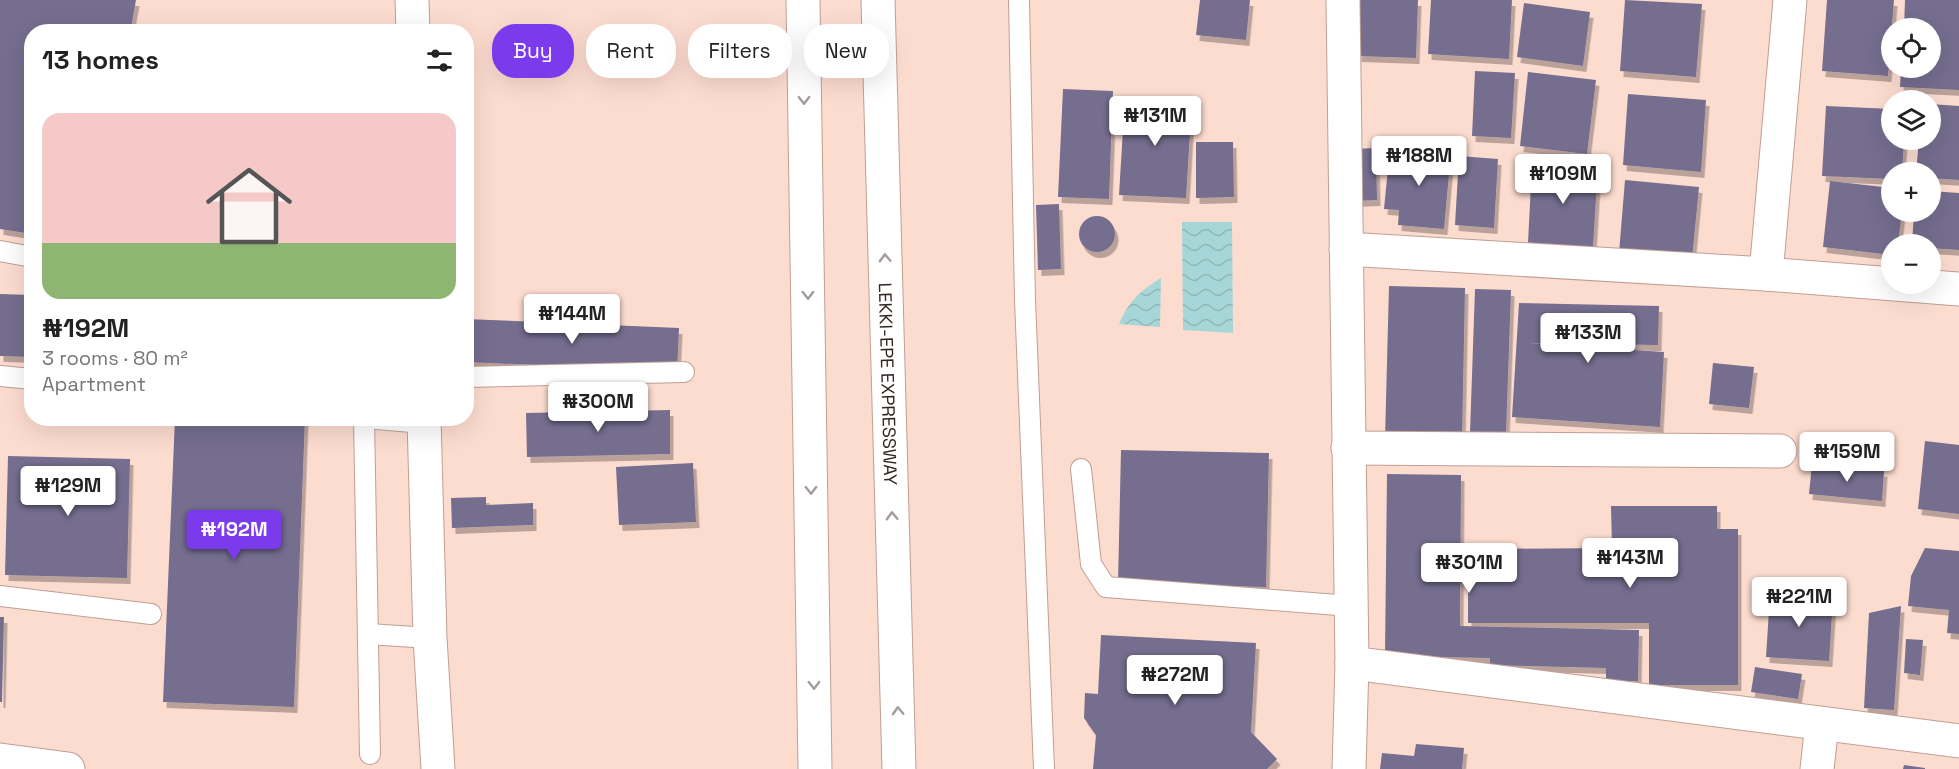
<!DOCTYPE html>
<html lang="en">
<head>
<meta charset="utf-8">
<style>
  :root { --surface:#fff; --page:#f6f6f6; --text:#222; --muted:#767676; --line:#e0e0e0; --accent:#7c3aed }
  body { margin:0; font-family:"Space Grotesk",sans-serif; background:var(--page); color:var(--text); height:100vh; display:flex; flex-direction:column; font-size:22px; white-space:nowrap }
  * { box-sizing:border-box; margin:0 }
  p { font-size:20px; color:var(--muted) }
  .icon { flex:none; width:33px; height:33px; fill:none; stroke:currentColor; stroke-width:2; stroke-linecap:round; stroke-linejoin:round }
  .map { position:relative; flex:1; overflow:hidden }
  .sheet { position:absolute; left:24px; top:24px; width:450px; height:402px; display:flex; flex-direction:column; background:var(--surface); border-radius:24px; box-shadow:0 6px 24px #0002 }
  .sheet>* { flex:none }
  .banner { position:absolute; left:492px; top:24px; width:570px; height:54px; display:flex; gap:12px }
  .buttons { position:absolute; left:1881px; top:18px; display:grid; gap:12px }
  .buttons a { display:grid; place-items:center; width:60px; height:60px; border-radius:50%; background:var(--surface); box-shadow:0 6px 24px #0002; font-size:30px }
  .price { position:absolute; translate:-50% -51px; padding:0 14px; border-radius:6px; background:#fff; color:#222; font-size:20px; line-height:39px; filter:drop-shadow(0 2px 3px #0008) }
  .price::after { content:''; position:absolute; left:50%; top:36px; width:18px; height:14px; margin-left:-9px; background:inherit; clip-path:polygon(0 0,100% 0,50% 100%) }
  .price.current { background:var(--accent); color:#fff }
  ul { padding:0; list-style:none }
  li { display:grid; align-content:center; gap:12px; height:318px; padding:0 18px }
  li+li { border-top:2px solid var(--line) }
  li span { display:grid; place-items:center; height:186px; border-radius:18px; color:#555 }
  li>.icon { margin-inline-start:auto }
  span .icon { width:108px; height:108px; fill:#fffc; stroke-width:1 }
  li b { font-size:26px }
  h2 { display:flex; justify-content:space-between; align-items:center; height:72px; padding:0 18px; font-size:26px }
  .tag { padding:0 21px; border-radius:24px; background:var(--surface); box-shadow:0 6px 24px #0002; font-size:21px; line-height:54px }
  .tag.current { background:var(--accent); color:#fff }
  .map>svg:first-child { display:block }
  .water { fill:url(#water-waves) }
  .building { fill:#756e8f; filter:url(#shadow) }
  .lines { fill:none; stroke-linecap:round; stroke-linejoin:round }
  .lane-casing { stroke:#bf9f94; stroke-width:22 }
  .street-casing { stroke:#bf9f94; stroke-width:35 }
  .highway-casing { stroke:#bf9f94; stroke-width:35 }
  .lane { stroke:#fff; stroke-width:20 }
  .street { stroke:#fff; stroke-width:33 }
  .highway { stroke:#fff; stroke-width:33 }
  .oneway { stroke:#a39d9b }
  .labels { text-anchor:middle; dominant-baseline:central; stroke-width:4.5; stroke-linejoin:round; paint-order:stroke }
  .street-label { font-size:18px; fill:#322621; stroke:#fbeee9 }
</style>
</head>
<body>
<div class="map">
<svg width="1959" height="769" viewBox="0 0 1959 769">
  <defs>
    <pattern id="water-waves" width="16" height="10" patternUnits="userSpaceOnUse" patternTransform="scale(1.5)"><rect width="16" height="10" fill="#a6d6d8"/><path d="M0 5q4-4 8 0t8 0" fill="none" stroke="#8fb8b9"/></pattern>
    <filter id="shadow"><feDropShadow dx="3.5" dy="6" stdDeviation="0" flood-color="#0004"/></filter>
  </defs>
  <rect width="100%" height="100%" fill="#fddcd0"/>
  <g class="water">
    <polygon points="1182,222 1232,222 1233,333 1183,330"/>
    <path d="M1161,278L1160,327L1119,324C1128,302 1141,290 1161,278Z"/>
  </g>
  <g class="building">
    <polygon points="0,0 136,0 131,28 147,30 32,32 32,234 0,229"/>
    <polygon points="1200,0 1250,0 1246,40 1196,35"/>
    <polygon points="1360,0 1418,0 1416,58 1358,56"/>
    <polygon points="1431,0 1512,0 1509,59 1428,54"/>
    <polygon points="1625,0 1702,4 1696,77 1620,71"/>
    <polygon points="1827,0 1894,0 1888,76 1822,71"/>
    <polygon points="1905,0 1959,0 1959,90 1900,87 1901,68 1930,68 1930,28 1904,28"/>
    <polygon points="1524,3 1590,12 1583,66 1517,57"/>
    <polygon points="1475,71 1515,73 1511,138 1472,136"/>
    <polygon points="1528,72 1596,80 1587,154 1520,146"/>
    <polygon points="1063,89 1113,91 1109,199 1058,197"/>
    <polygon points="1628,94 1706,100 1701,172 1623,165"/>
    <polygon points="1125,96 1192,100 1186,198 1119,195"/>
    <polygon points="1930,104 1959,106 1959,180 1930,178 1930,172 1916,172 1919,140 1930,140"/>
    <polygon points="1826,106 1892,109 1892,140 1904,140 1902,172 1892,172 1892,179 1822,176"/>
    <polygon points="1196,142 1233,142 1234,197 1196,198"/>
    <polygon points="1404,147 1451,152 1444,229 1398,225 1399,210 1384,209 1389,158 1403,159"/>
    <polygon points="1376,148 1377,200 1352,201 1351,149"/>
    <polygon points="1459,156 1498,159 1494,228 1455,225"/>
    <polygon points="1532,164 1598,167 1593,247 1528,243"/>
    <polygon points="1625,180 1699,187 1692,259 1619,253"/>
    <polygon points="1830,181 1892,188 1892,212 1902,212 1898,244 1892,244 1892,255 1823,247"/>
    <polygon points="1930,191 1959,193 1959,250 1930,248 1930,244 1912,244 1914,212 1930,212"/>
    <polygon points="1059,204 1061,269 1038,270 1036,205"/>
    <circle cx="1097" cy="234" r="18"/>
    <polygon points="1389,286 1465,288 1462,440 1385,439"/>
    <polygon points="1475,289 1511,290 1506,434 1470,433"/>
    <polygon points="0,294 32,295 32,357 0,356"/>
    <polygon points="1519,303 1659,306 1658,345 1529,343 1664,352 1660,427 1512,417"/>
    <polygon points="466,319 679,328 677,371 466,362"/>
    <polygon points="1713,363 1754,367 1749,408 1709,404"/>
    <polygon points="670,410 670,454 527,457 526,413"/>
    <polygon points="175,418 305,418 294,707 163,702"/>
    <polygon points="1925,441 1959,445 1959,514 1918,509"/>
    <polygon points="1121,450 1269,453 1266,587 1118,583"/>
    <polygon points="8,456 130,459 127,578 5,575"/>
    <polygon points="693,463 696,522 619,525 616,467"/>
    <polygon points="1812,464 1884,471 1882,501 1809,494"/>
    <polygon points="1387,474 1461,475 1460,626 1639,630 1638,681 1606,681 1606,668 1490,665 1490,658 1385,656"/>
    <polygon points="486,497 486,505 533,503 533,525 452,528 451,498"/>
    <polygon points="1611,506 1717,506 1717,529 1738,529 1738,685 1649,685 1649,623 1468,623 1468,549 1612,548"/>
    <polygon points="1925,548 1959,551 1959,634 1947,633 1949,610 1908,606 1911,576"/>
    <polygon points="1770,595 1833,599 1829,661 1766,657"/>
    <polygon points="1901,606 1894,710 1864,708 1869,613"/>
    <polygon points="0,617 4,617 2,702 0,702"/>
    <polygon points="1101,635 1256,643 1251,732 1277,759 1267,769 1093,769 1096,735 1084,718 1085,693 1098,694"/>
    <polygon points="1906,639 1923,640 1920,675 1904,673"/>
    <polygon points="1755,667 1802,674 1798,699 1751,692"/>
    <polygon points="1416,744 1464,748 1462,769 1380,769 1382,753 1414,756"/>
    <polygon points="1904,765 1925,768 1925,769 1903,769"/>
  </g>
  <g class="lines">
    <defs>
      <g id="lane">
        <polyline points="1019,0 1025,300 1044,769"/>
        <polyline points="0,251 32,257"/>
        <polyline points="0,376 32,379"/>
        <polyline points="466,377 684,372"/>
        <polyline points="364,418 370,754"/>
        <polyline points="365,418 424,423"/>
        <polyline points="1081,469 1091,564 1106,587 1351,606"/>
        <polyline points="0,596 151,614"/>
        <polyline points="368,634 430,638"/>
      </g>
      <g id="street">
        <polyline points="412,0 413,32"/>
        <polyline points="1343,0 1352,663 1349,769"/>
        <polyline points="1346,249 1766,274 1959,289"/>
        <polyline points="1766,274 1790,0"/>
        <polyline points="424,418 430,638 438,769"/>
        <polyline points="1348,448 1780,451"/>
        <polyline points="1352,663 1959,741"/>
        <polyline points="0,760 68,769"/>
        <polyline points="1817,769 1822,724"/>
      </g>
      <g id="highway">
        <polyline points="803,0 815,769"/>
        <path id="s1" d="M878,0L899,769"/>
      </g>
    </defs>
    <use href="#lane" class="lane-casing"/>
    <use href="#street" class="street-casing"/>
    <use href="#highway" class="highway-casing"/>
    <use href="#lane" class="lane"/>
    <use href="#street" class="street"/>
    <use href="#highway" class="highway"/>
  </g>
  <defs><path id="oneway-chevron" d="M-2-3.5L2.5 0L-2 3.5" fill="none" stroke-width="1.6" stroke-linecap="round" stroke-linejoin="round" transform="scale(1.5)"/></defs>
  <g class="oneway">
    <use href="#oneway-chevron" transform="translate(804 100) rotate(89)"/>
    <use href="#oneway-chevron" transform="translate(885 258) rotate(-92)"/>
    <use href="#oneway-chevron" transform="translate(808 295) rotate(89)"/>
    <use href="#oneway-chevron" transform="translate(811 490) rotate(89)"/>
    <use href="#oneway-chevron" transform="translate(892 516) rotate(-92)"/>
    <use href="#oneway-chevron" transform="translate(814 685) rotate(89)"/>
    <use href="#oneway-chevron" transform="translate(898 711) rotate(-92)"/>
  </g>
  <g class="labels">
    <g class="street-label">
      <text stroke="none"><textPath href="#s1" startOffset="384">LEKKI-EPE EXPRESSWAY</textPath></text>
    </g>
  </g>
</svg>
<div class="buttons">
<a><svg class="icon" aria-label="locate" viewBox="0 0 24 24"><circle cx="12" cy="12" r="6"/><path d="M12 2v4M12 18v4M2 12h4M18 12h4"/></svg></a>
<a><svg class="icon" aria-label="layers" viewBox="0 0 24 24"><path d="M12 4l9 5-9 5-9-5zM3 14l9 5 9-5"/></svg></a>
<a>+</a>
<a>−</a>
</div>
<b class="price" style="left:1155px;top:147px">₦131M</b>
<b class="price" style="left:1419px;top:187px">₦188M</b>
<b class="price" style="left:1563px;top:205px">₦109M</b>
<b class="price" style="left:572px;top:345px">₦144M</b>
<b class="price" style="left:1588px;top:364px">₦133M</b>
<b class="price" style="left:598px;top:433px">₦300M</b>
<b class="price" style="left:1847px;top:483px">₦159M</b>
<b class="price" style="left:68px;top:517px">₦129M</b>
<b class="price current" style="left:234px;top:561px">₦192M</b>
<b class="price" style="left:1630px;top:589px">₦143M</b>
<b class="price" style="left:1469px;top:594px">₦301M</b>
<b class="price" style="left:1799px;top:628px">₦221M</b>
<b class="price" style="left:1175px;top:706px">₦272M</b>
<div class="banner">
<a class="tag current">Buy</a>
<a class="tag">Rent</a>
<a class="tag">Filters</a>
<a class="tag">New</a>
</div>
<section class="sheet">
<h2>13 homes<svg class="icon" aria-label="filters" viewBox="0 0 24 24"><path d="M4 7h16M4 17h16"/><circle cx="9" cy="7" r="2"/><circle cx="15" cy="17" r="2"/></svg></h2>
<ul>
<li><span style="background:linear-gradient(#f6c9c9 70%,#8fb573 0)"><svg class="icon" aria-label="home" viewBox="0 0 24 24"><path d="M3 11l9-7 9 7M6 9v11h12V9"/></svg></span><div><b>₦192M</b><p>3 rooms · 80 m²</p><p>Apartment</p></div></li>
</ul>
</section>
</div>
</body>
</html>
